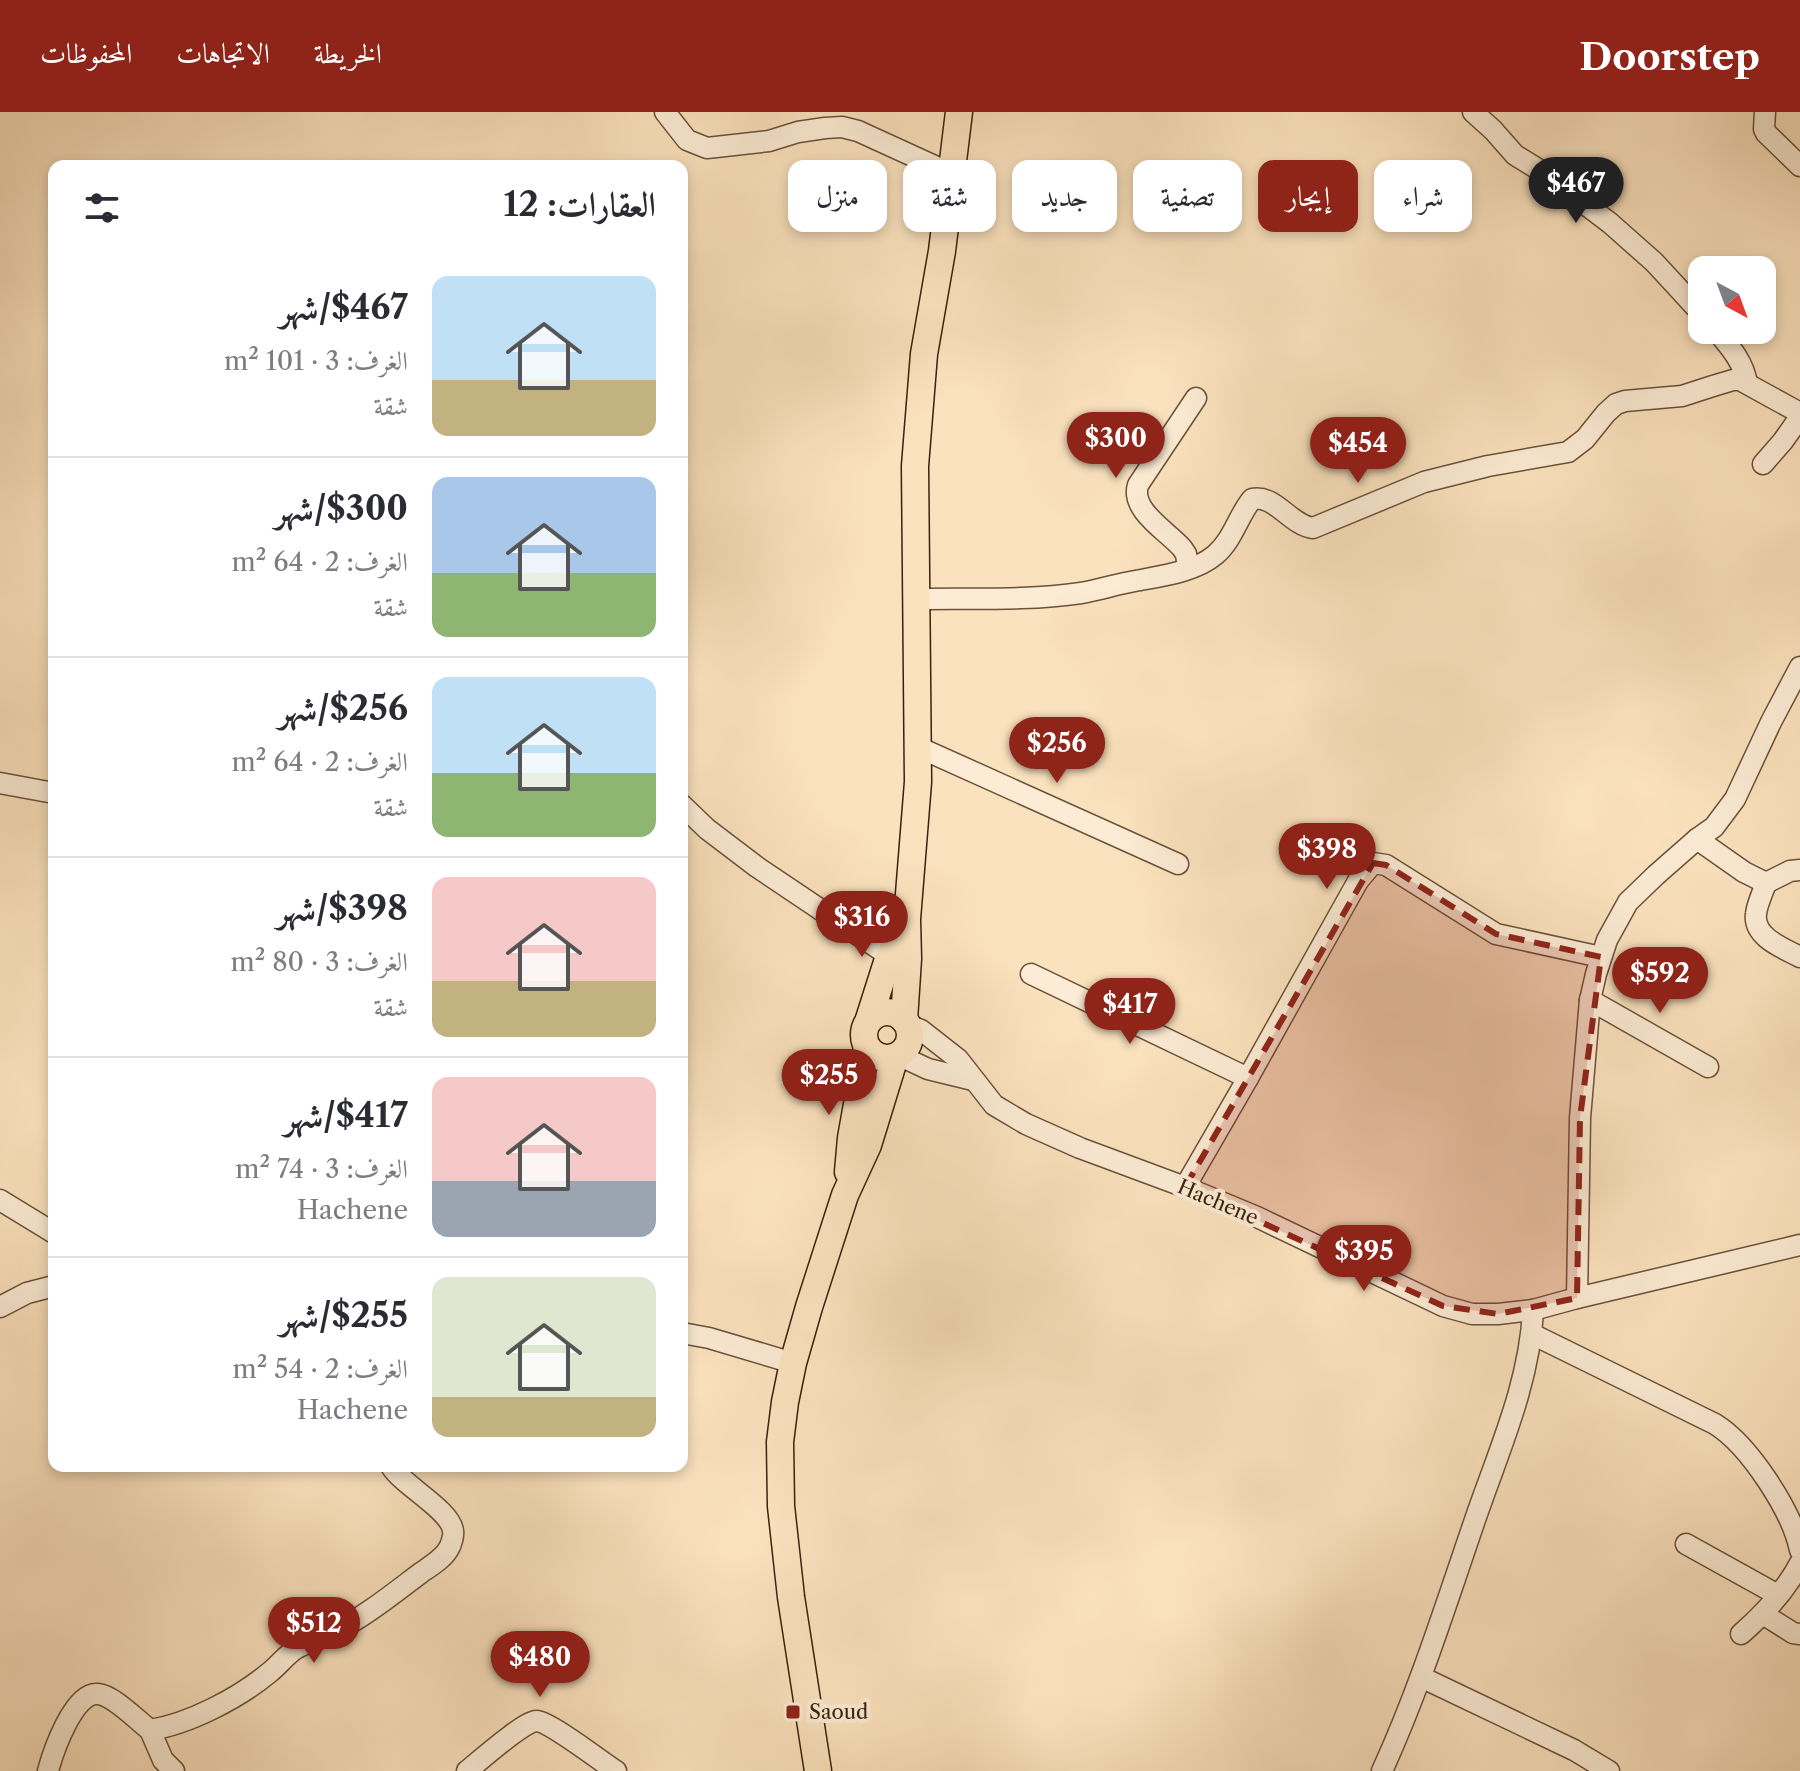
<!DOCTYPE html>
<html lang="ar">
<head>
<meta charset="utf-8">
<style>
  :root { --surface:#fff; --page:#f7f7f7; --text:#2b2b33; --muted:#7c7c81; --line:#e1e1e2; --accent:#8f2418 }
  body { margin:0; font-family:"Libre Caslon Text",Amiri,serif; background:var(--page); color:var(--text); direction:rtl; height:100vh; display:flex; flex-direction:column; font-size:30px; white-space:nowrap }
  * { box-sizing:border-box; margin:0 }
  p { font-size:26px; color:var(--muted) }
  .icon { flex:none; width:44px; height:44px; fill:none; stroke:currentColor; stroke-width:2; stroke-linecap:round; stroke-linejoin:round }
  .map { position:relative; flex:1; overflow:hidden; direction:ltr }
  .details { position:absolute; left:48px; top:48px; width:640px; height:1312px; display:flex; flex-direction:column; background:var(--surface); border-radius:16px; box-shadow:0 4px 12px #0003; direction:rtl }
  .details>* { flex:none }
  .guide { position:absolute; left:712px; top:48px; width:760px; height:72px; direction:rtl; display:flex; gap:16px }
  .needle { width:52px; rotate:139deg }
  .buttons { position:absolute; left:1688px; top:144px; display:grid; gap:16px }
  .buttons a { display:grid; place-items:center; width:88px; height:88px; border-radius:16px; background:var(--surface); box-shadow:0 4px 12px #0003; font-size:40px }
  .price { position:absolute; translate:-50% -68px; padding:0 18px; border-radius:28px; background:var(--accent); color:#fff; font-size:26px; line-height:52px; filter:drop-shadow(0 2px 4px #0008) }
  .price::after { content:''; position:absolute; left:50%; top:48px; width:24px; height:18px; margin-left:-12px; background:inherit; clip-path:polygon(0 0,100% 0,50% 100%) }
  .price.active { background:#222; color:#fff }
  ul { padding:0; list-style:none }
  li { display:flex; align-items:center; gap:24px; height:200px; padding:0 32px }
  li+li { border-top:2px solid var(--line) }
  li span { display:grid; place-items:center; flex:none; width:224px; height:160px; border-radius:16px; color:#555 }
  li>.icon { margin-inline-start:auto }
  span .icon { width:96px; height:96px; fill:#fffc; stroke-width:1 }
  li b { font-size:34px }
  h2 { display:flex; justify-content:space-between; align-items:center; height:96px; padding:0 32px; font-size:34px }
  .pill { padding:0 28px; border-radius:16px; background:var(--surface); box-shadow:0 4px 12px #0003; font-size:28px; line-height:72px }
  .pill.active { background:var(--accent); color:#fff }
  header { display:flex; align-items:center; gap:48px; box-sizing:border-box; height:112px; padding:0 40px; background:var(--accent); color:#fff }
  header strong { font-size:38px }
  nav { display:flex; gap:44px; margin-inline-start:auto; font-size:28px }
  .map>svg:first-child { display:block }
  .lines { fill:none; stroke-linecap:round; stroke-linejoin:round }
  .minor-casing { stroke:#6b5139; stroke-width:23 }
  .major-casing { stroke:#3b210d; stroke-width:29 }
  .minor { stroke:#fcecd5; stroke-width:20 }
  .major { stroke:#fbe2be; stroke-width:26 }
  .marked { fill:#8f2418; fill-opacity:0.2; stroke:#8f2418; stroke-width:6; stroke-dasharray:16 10; stroke-linejoin:round }
  .poi-dot { fill:#8f2418; stroke:#fcecd5; stroke-width:3 }
  .labels { text-anchor:middle; dominant-baseline:central; stroke-width:8; stroke-linejoin:round; paint-order:stroke }
  .street-label { font-size:20px; fill:#3b210d; stroke:#fcecd5 }
  .poi-label { font-size:20px; fill:#3b210d; stroke:#fcecd5; text-anchor:start }
</style>
</head>
<body>
<header>
<strong>Doorstep</strong>
<nav><a>الخريطة</a><a>الاتجاهات</a><a>المحفوظات</a></nav>
</header>
<div class="map">
<svg width="1800" height="1659" viewBox="0 0 1800 1659">
  <rect width="100%" height="100%" fill="#fbe2be"/>
  <filter id="stains"><feTurbulence type="fractalNoise" baseFrequency=".0025" numOctaves="4"/><feColorMatrix values="0 0 0 0 .2 0 0 0 0 .09 0 0 0 0 .02 0 0 0 .5 -.17"/></filter>
  <radialGradient id="worn" r=".72"><stop offset=".6" stop-color="#630" stop-opacity="0"/><stop offset="1" stop-color="#630" stop-opacity=".3"/></radialGradient>
  <g class="lines">
    <defs>
      <g id="minor">
        <polyline points="665,0 687,28 707,36 769,29 798,20 825,16 842,15 858,19 952,62"/>
        <polyline points="1473,0 1493,18 1515,43 1541,59 1610,111 1654,150 1702,202"/>
        <polyline points="1765,0 1764,17 1766,21 1800,54"/>
        <path d="M1716,218C1730,235 1743,249 1747,271"/>
        <polyline points="1763,352 1783,329 1800,305"/>
        <path d="M1188,456L1186,442L1182,436C1167,419 1130,398 1138,373L1196,286"/>
        <path d="M917,487C971,486 1027,489 1081,481C1099,478 1117,472 1135,469C1161,464 1195,460 1215,443C1233,428 1238,404 1252,387C1275,382 1290,413 1313,416L1424,370L1488,354L1568,340L1585,327L1606,301L1616,292L1625,289L1682,284L1713,274L1733,268H1740L1800,301"/>
        <polyline points="918,635 1178,752"/>
        <polyline points="0,671 54,681"/>
        <polyline points="682,693 707,717 757,755 900,851"/>
        <polyline points="1697,727 1744,760 1766,771 1790,759 1800,758"/>
        <path d="M1766,771C1763,780 1757,792 1756,802C1753,825 1783,836 1800,845"/>
        <polyline points="1031,862 1248,966"/>
        <polyline points="1590,888 1708,955"/>
        <polyline points="908,913 921,918 958,947 994,993 1026,1012 1080,1036 1185,1075 1257,1105 1443,1194 1472,1202 1498,1202 1533,1198 1577,1186 1800,1133"/>
        <polyline points="898,943 928,957 973,968"/>
        <polyline points="1185,1075 1248,966 1358,769 1373,751 1386,753 1496,822 1601,845"/>
        <polyline points="0,1088 54,1121"/>
        <polyline points="1577,1186 1580,1006 1590,888 1596,862 1607,828 1628,790 1656,763 1697,727 1714,715 1735,687 1771,610 1800,555"/>
        <polyline points="0,1195 27,1181 54,1174"/>
        <polyline points="682,1221 709,1226 793,1251"/>
        <path d="M1532,1222L1715,1312C1749,1333 1792,1399 1800,1438"/>
        <polyline points="1686,1432 1778,1483"/>
        <polyline points="1763,1502 1793,1521 1800,1522"/>
        <path d="M1741,1522C1764,1502 1786,1478 1800,1451"/>
        <polyline points="1421,1565 1574,1638 1609,1659"/>
        <polyline points="150,1618 163,1648 174,1659"/>
        <path d="M48,1659C53,1640 74,1579 98,1582C113,1583 138,1609 150,1618C189,1612 239,1586 270,1560C279,1553 287,1542 297,1536C310,1529 324,1526 336,1519C367,1503 394,1481 422,1460C431,1454 444,1446 449,1436C451,1433 454,1423 453,1419C451,1398 403,1374 391,1354"/>
        <path d="M467,1659C478,1650 527,1607 537,1609C550,1610 602,1650 616,1659"/>
        <path d="M1382,1659C1420,1576 1447,1489 1477,1402C1500,1336 1530,1269 1533,1198"/>
      </g>
      <g id="major">
        <circle cx="887" cy="923" r="23"/>
        <polyline points="869,907 889,844 904,814"/>
        <polyline points="904,908 908,847 907,807 918,670 915,354 924,242 942,139 959,0"/>
        <polyline points="848,1060 851,1026 867,936"/>
        <polyline points="818,1659 791,1485 781,1394 780,1330 785,1290 793,1251 809,1195 845,1083 868,1033 895,945"/>
      </g>
    </defs>
    <use href="#minor" class="minor-casing"/>
    <use href="#major" class="major-casing"/>
    <use href="#minor" class="minor"/>
    <use href="#major" class="major"/>
  </g>
  <path class="marked" d="M1373,751L1386,753L1496,822L1601,845L1580,1006L1577,1186L1498,1202L1443,1194L1185,1075Z"/>
  <rect class="poi-dot" x="785" y="1592" width="16" height="16" rx="4"/>
  <g class="labels">
    <g class="street-label">
      <text transform="translate(1218 1090) rotate(23)">Hachene</text>
    </g>
    <g class="poi-label">
      <text x="809" y="1600">Saoud</text>
    </g>
  </g>
  <rect width="100%" height="100%" filter="url(#stains)"/>
  <rect width="100%" height="100%" fill="url(#worn)"/>
</svg>
<div class="buttons">
<a><svg class="needle" viewBox="-14 -14 28 28"><path d="M0-13l5 13h-10z" fill="#e53935"/><path d="M0 13l5-13h-10z" fill="#7c7c81"/></svg></a>
</div>
<b class="price active" style="left:1576px;top:113px">$467</b>
<b class="price" style="left:1116px;top:368px">$300</b>
<b class="price" style="left:1358px;top:373px">$454</b>
<b class="price" style="left:1057px;top:673px">$256</b>
<b class="price" style="left:1327px;top:779px">$398</b>
<b class="price" style="left:862px;top:847px">$316</b>
<b class="price" style="left:1660px;top:903px">$592</b>
<b class="price" style="left:1130px;top:934px">$417</b>
<b class="price" style="left:829px;top:1005px">$255</b>
<b class="price" style="left:1364px;top:1181px">$395</b>
<b class="price" style="left:314px;top:1553px">$512</b>
<b class="price" style="left:540px;top:1587px">$480</b>
<div class="guide">
<a class="pill">شراء</a>
<a class="pill active">إيجار</a>
<a class="pill">تصفية</a>
<a class="pill">جديد</a>
<a class="pill">شقة</a>
<a class="pill">منزل</a>
</div>
<section class="details">
<h2>العقارات: 12<svg class="icon" aria-label="filters" viewBox="0 0 24 24"><path d="M4 7h16M4 17h16"/><circle cx="9" cy="7" r="2"/><circle cx="15" cy="17" r="2"/></svg></h2>
<ul>
<li><span style="background:linear-gradient(#bfe0f5 65%,#c2b280 0)"><svg class="icon" aria-label="home" viewBox="0 0 24 24"><path d="M3 11l9-7 9 7M6 9v11h12V9"/></svg></span><div><b>$467/شهر</b><p>الغرف: 3 · 101 m²</p><p>شقة</p></div></li>
<li><span style="background:linear-gradient(#a9c7e8 60%,#8fb573 0)"><svg class="icon" aria-label="home" viewBox="0 0 24 24"><path d="M3 11l9-7 9 7M6 9v11h12V9"/></svg></span><div><b>$300/شهر</b><p>الغرف: 2 · 64 m²</p><p>شقة</p></div></li>
<li><span style="background:linear-gradient(#bfe0f5 60%,#8fb573 0)"><svg class="icon" aria-label="home" viewBox="0 0 24 24"><path d="M3 11l9-7 9 7M6 9v11h12V9"/></svg></span><div><b>$256/شهر</b><p>الغرف: 2 · 64 m²</p><p>شقة</p></div></li>
<li><span style="background:linear-gradient(#f6c9c9 65%,#c2b280 0)"><svg class="icon" aria-label="home" viewBox="0 0 24 24"><path d="M3 11l9-7 9 7M6 9v11h12V9"/></svg></span><div><b>$398/شهر</b><p>الغرف: 3 · 80 m²</p><p>شقة</p></div></li>
<li><span style="background:linear-gradient(#f6c9c9 65%,#9aa5b1 0)"><svg class="icon" aria-label="home" viewBox="0 0 24 24"><path d="M3 11l9-7 9 7M6 9v11h12V9"/></svg></span><div><b>$417/شهر</b><p>الغرف: 3 · 74 m²</p><p>Hachene</p></div></li>
<li><span style="background:linear-gradient(#dfe7d0 75%,#c2b280 0)"><svg class="icon" aria-label="home" viewBox="0 0 24 24"><path d="M3 11l9-7 9 7M6 9v11h12V9"/></svg></span><div><b>$255/شهر</b><p>الغرف: 2 · 54 m²</p><p>Hachene</p></div></li>
</ul>
</section>
</div>
</body>
</html>
